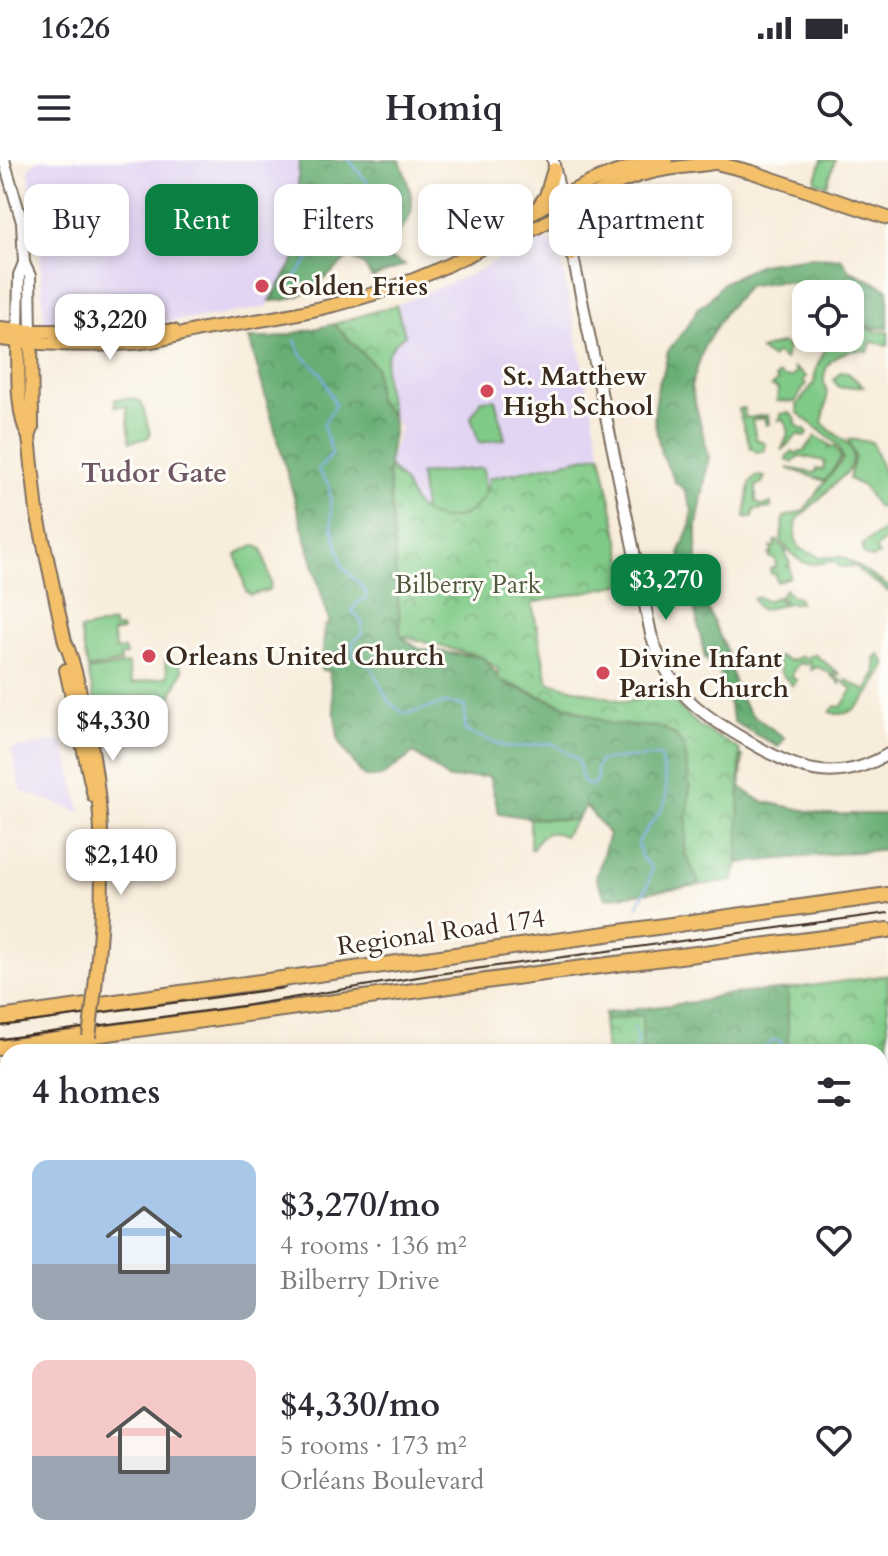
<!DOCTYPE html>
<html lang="en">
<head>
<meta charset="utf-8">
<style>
  :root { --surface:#fff; --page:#f7f7f7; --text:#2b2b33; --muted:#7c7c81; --accent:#0b8043 }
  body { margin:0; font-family:Cardo,serif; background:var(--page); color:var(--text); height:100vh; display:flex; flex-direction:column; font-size:30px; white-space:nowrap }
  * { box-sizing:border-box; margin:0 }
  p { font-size:26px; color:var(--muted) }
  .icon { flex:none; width:44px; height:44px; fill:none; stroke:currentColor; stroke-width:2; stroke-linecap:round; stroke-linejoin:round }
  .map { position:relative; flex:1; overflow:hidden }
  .side { position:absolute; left:0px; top:884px; width:888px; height:512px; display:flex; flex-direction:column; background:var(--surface); border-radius:24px 24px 0 0; box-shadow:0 4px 12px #0003 }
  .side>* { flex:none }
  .guide { position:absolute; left:24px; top:24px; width:840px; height:72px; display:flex; gap:16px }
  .fabs { position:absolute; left:792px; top:120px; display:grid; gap:16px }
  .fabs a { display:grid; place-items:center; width:72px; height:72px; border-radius:16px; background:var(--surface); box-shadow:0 4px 12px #0003; font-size:40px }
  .price { position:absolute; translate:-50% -68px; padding:0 18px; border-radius:16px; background:#fff; color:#222; font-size:26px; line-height:52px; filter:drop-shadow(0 2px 4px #0008) }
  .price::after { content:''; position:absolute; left:50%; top:48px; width:24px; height:18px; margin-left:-12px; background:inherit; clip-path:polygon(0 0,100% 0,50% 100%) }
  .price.on { background:var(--accent); color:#fff }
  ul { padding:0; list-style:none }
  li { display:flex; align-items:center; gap:24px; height:200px; padding:0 32px }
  li span { display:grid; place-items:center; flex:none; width:224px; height:160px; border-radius:16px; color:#555 }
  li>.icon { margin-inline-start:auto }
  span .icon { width:96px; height:96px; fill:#fffc; stroke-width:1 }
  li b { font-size:34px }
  h2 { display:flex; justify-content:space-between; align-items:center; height:96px; padding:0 32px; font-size:34px }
  .tag { padding:0 28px; border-radius:16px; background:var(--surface); box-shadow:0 4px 12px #0003; font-size:28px; line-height:72px }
  .tag.on { background:var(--accent); color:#fff }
  .status { display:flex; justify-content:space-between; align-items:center; height:56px; padding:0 40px; background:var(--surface); direction:ltr }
  .status svg { height:22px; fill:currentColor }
  header { display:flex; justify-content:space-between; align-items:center; height:104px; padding:0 32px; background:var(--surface); font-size:36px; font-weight:800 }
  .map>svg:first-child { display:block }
  .built { fill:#e2d4f3 }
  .green { fill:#80ca87; stroke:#5e7a52; stroke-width:2 }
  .forest { fill:url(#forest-crowns); stroke:#526c49; stroke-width:2 }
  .cemetery { fill:url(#cemetery-stones); stroke:#5e7a52; stroke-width:2 }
  .park { fill:url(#park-crowns); stroke:#5e7a52; stroke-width:2 }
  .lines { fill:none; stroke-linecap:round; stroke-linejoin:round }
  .stream { stroke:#7bade7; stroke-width:2 }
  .minor-casing { stroke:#7d6e60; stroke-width:14 }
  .major-casing { stroke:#7d6e60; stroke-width:16 }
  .highway-casing { stroke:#7d6e60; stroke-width:18 }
  .minor { stroke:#fff; stroke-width:10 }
  .major { stroke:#f4c16a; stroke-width:12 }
  .highway { stroke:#f4c16a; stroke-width:14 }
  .tram { stroke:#3b2a1e; stroke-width:2 }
  .major-bridge-casing { stroke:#7d6e60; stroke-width:16; stroke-linecap:butt }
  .major-bridge { stroke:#f4c16a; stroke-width:12 }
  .poi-dot { fill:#d1495b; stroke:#fdfcf7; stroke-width:3 }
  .labels { text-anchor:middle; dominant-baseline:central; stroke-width:6; stroke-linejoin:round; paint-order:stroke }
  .poi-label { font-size:26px; font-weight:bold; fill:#3b2a1e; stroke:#fdfcf7; text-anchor:start }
  .park-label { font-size:26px; fill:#505a3e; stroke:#fdfcf7 }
  .street-label { font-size:26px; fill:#3b2a1e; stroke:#fdfcf7 }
  .neighbourhood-label { font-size:28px; font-weight:bold; fill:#705764; stroke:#fdfcf7 }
</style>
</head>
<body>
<div class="status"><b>16:26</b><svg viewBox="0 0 49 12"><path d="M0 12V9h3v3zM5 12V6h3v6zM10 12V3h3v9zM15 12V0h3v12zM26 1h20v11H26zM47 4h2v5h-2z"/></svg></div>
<header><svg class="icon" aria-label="menu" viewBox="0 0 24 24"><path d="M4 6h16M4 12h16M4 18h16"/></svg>Homiq<svg class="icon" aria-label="search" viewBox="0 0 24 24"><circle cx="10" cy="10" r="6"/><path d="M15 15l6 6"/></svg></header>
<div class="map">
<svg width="888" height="1396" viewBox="0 0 888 1396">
  <defs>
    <pattern id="forest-crowns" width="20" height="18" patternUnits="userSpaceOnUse" patternTransform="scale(2)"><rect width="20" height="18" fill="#68ae74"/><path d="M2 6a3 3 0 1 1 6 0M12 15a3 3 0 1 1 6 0" fill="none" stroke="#578e5f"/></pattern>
    <pattern id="cemetery-stones" width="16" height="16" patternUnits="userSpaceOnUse" patternTransform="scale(2)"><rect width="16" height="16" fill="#80ca87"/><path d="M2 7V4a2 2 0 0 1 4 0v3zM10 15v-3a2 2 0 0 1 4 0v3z" fill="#6aa46e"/></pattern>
    <pattern id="park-crowns" width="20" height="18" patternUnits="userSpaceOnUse" patternTransform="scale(2)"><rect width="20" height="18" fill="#80ca87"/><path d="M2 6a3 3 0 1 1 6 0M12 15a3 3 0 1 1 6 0" fill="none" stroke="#6aa46e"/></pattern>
  </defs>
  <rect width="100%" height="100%" fill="#fdfcf7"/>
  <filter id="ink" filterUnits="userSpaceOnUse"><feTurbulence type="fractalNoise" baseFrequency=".0125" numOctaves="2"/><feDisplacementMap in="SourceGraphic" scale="16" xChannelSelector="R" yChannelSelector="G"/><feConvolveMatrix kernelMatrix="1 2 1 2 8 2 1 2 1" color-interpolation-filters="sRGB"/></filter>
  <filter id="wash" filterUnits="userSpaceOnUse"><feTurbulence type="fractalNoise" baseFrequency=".006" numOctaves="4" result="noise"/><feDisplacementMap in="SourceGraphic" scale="32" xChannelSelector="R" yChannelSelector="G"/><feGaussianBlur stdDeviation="1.8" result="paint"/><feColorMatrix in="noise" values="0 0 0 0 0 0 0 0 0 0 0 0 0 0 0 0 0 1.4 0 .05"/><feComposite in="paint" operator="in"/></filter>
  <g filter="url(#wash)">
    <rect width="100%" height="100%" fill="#f8ecda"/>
    <g class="built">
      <polygon points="38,0 299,0 295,99 267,147 215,156 141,164 44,163 40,91 28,8"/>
      <polygon points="540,78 558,87 601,294 489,318 486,333 431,356 415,344 406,326 388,305 400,267 392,257 383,208 391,188 405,175 396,145 469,115"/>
      <polygon points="63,580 77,634 80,652 22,631 11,589"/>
      <polygon points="888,1291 888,1396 574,1396 598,1388 880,1388 880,1293"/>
      <polygon points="493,1388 552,1388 554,1396 455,1396"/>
    </g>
    <g class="green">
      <path d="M850,164L877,171L888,172V185L871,182L868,191C850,188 826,195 824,218C823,225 828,230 827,236C827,245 824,254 822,262C834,279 865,282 848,311L797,360L795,377L800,389L821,397H843L888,426V432C879,421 866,421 855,406L841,407L833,401C804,407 799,405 781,380L784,357L803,351L843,299L838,285L798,253L797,245L814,223L816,209L830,179L850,178Z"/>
      <polygon points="781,183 788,187 785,200 776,193 771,198 760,190"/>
      <polygon points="793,207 806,217 803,221 806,224 795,242 777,241 778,229 771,226 778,221 775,218 779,214 783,217 792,217 796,211"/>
      <polygon points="840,212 848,213 863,226 839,228 834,220"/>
      <polygon points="134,238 142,243 150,274 147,278 130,282 127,246 115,246 115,239"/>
      <polygon points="495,239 505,279 479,283 471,257 482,240"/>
      <polygon points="744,248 745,258 768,255 769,264 766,265 764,258 752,260 756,279 765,283 764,291 757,292 751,288 739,253 738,249"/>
      <path d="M790,253L796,260L795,263L801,269H805L808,274L805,277L798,274L781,291C787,278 793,267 781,258L779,260L780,254Z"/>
      <polygon points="816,276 830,285 829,287 835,286 841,298 825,321 787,308 815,313 817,309 823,310 825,301 800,296 792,302 787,300 786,297 793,291 796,294 801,291 804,291"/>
      <polygon points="848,279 872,282 888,325 888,342 878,348 863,326 849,319 855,296"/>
      <polygon points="483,308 498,446 435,453 420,314"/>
      <polygon points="756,316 765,317 762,323 756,326 756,342 763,346 771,343 771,348 754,350 753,358 745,357 750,323"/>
      <polygon points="888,368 888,377 875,390 879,395 872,398 865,396 862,391 863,384"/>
      <polygon points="775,381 778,381 787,392 785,392 790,404 787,406 790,407 790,417 777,422 775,413 771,414 770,409 776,407 775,399 770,398 769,394 772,393 771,387 775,387"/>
      <polygon points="254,385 262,389 271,423 269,430 250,435 246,431 236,394"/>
      <polygon points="785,429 790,435 798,437 800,443 788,443 763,450 758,448 753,439 759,437 766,441 776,437 781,442 784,440 779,437"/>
      <polygon points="113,463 114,468 121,468 122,471 112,473 116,491 124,489 126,495 120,497 121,502 88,509 80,470"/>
      <polygon points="814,494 840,514 838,517 836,513 833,515 838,520 842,520 840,524 827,511 817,507 811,510 810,502 805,505 800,502 793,511 792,517 797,520 793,526 781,513 777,498 779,496 789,501 802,496 804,499"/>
      <path d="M879,494L886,503L885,507C874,527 856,563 830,552L835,546L841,547L853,529L844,523L847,520L866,531L876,513L875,498Z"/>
      <polygon points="165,499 179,504 183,510 168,544 147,545 98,554 88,511 128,504 132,524 168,516"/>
      <path d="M530,658L576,660L564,676C550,669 538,674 533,689H530Z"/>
    </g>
    <g class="forest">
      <path d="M299,0H400C420,57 416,49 381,95L405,105L372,118L363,104L349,97C326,118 304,143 270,141L295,99Z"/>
      <path d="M809,97L841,98L849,110L888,129V168H872L850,160V134H812C793,115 771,122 747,126L725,152L704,187L691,227L709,297L697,365V408L704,441L727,492L737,534L751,554L785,578L778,587L734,562L720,514L705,498L692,435L684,421L680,391L690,368L692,350L684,329L675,322L661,293L654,258L658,224L663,214L668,191L689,164L698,148L708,141L723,123L760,104Z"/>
      <polygon points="334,164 376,207 377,239 392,257 394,267 388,306 401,476 419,489 482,497 506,524 612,564 660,567 676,575 685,590 690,627 685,692 700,725 606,738 596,718 609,674 586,646 576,660 530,658 499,653 489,616 449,619 414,593 381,617 364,617 339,583 329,511 321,510 325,465 330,464 249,178 274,178"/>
      <polygon points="730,588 743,596 740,627 761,641 823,654 888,654 888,689 738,703 735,699"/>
      <polygon points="862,823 811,892 608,892 604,853 702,841 720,835"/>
    </g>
    <polygon class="cemetery" points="888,1082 888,1289 880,1290 880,1083"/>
    <g class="park">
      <polygon points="822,0 835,0 827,25 815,21"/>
      <path d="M396,145L405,175C374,195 386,226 392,257L377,239L376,207L334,164Z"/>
      <path d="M601,294L628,423L532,443L548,522L626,542L666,534L699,566L740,590L738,703L733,721L700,725L685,692L690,627L685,590L676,575L660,567L612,564L498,519V509L482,497L401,476L388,305C393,311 401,318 405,325C411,334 412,344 423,351C451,371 486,350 489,318Z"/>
      <polygon points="888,815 888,1074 880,1076 880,892 788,892 788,829"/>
      <polygon points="642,855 642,892 606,892 603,861"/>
      <polygon points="8,944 8,981 0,989 0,945"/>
    </g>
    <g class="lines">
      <g class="stream">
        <path d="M285,133C294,115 309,103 318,86C347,77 377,64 373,29L349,0"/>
        <path d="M295,180L301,194L322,214L335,245L323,265L332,294L318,310L329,325L332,366L343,407L366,431V439L358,442L352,451L362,462V474L352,483L354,495C360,498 366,502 370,507C385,525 379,540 406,554L446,543L465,546V571L509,588L552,583L578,600L583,622L591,626L597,619L596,608L601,600L660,596C663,611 671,635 662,649C654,660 645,670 638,682L641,697L652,708L648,724L637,747"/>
        <polyline points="633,892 638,883 634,867"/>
        <polyline points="764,892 773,880 780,881 785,892"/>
        <polyline points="880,1014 888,1013"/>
      </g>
    </g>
  </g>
  <g filter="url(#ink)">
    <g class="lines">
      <defs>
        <g id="minor">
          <polyline points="4,0 22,62 24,103 30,116 31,171"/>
          <path d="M553,0L651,474C668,530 697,552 746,580C796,609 833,627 888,594"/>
          <polyline points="18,169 19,115 24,103"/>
        </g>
        <g id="major">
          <polyline points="708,1 752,12 888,58"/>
          <polyline points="536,50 546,36 554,9"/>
          <path d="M484,86C527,82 581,37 623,21C655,8 680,8 713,3"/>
          <path d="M572,95C571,74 568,62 581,45"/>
          <polyline points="0,168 31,171 174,171"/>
          <path d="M31,171L32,268L29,277L37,352L65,482C74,501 77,521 82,541C106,641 106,727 95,828"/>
          <path d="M18,174C19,202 15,250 28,275"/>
          <path d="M0,179C49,185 102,187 151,181C171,178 190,171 210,168C296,156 382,139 460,99C469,95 479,90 487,84C491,80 494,75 500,72C550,41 607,8 666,0"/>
          <polyline points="66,510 94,636"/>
          <polyline points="87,892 89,877"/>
          <polyline points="152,1388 154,1396"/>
          <polyline points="852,1396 879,1388"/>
        </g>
        <g id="highway">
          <polyline points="0,858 888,735"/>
          <polyline points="0,888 544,813 888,770"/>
        </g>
      </defs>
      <use href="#minor" class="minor-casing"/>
      <use href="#major" class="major-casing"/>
      <use href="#highway" class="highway-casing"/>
      <use href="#minor" class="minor"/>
      <use href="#major" class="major"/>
      <use href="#highway" class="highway"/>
      <g class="tram">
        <polyline points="0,866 285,828"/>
        <polyline points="0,879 249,845 430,815 888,753"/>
      </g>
      <defs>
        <polyline id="major-bridge" points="89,877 95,828"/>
      </defs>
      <use href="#major-bridge" class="major-bridge-casing"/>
      <use href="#major-bridge" class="major-bridge"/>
    </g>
  </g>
  <g class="poi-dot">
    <circle cx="262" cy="126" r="8"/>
    <circle cx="487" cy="231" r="8"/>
    <circle cx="149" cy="496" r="8"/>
    <circle cx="603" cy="513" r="8"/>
  </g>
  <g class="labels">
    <g class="poi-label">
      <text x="278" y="126">Golden Fries</text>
      <text x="503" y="216">St. Matthew<tspan x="503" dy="30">High School</tspan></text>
      <text x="165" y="496">Orleans United Church</text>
      <text x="619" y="498">Divine Infant<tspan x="619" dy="30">Parish Church</tspan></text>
    </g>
    <g class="park-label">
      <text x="468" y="424">Bilberry Park</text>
    </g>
    <g class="street-label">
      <text transform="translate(441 772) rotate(-8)">Regional Road 174</text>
    </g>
    <g class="neighbourhood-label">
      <text x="154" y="313">Tudor Gate</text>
    </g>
  </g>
</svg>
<div class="fabs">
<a><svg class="icon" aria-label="locate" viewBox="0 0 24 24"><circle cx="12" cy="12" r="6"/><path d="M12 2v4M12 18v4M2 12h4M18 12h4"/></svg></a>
</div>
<b class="price" style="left:110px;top:202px">$3,220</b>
<b class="price on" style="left:666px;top:462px">$3,270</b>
<b class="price" style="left:113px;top:603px">$4,330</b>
<b class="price" style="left:121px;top:737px">$2,140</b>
<div class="guide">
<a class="tag">Buy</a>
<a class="tag on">Rent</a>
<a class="tag">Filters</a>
<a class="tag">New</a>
<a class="tag">Apartment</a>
</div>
<section class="side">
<h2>4 homes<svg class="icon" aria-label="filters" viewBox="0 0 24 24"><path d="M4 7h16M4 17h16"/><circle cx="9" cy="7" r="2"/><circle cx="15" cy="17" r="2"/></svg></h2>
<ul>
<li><span style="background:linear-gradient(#a9c7e8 65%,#9aa5b1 0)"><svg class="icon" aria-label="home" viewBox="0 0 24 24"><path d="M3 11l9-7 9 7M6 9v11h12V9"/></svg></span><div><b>$3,270/mo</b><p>4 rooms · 136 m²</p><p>Bilberry Drive</p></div><svg class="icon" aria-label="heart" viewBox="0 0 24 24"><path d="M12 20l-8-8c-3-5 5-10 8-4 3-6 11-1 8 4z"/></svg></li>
<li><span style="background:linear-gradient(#f6c9c9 60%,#9aa5b1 0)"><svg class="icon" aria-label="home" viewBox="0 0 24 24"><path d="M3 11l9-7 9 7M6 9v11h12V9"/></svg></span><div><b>$4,330/mo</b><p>5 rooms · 173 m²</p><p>Orléans Boulevard</p></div><svg class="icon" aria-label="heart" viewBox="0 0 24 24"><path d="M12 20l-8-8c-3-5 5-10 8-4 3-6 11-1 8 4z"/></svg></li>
</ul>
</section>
</div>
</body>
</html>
